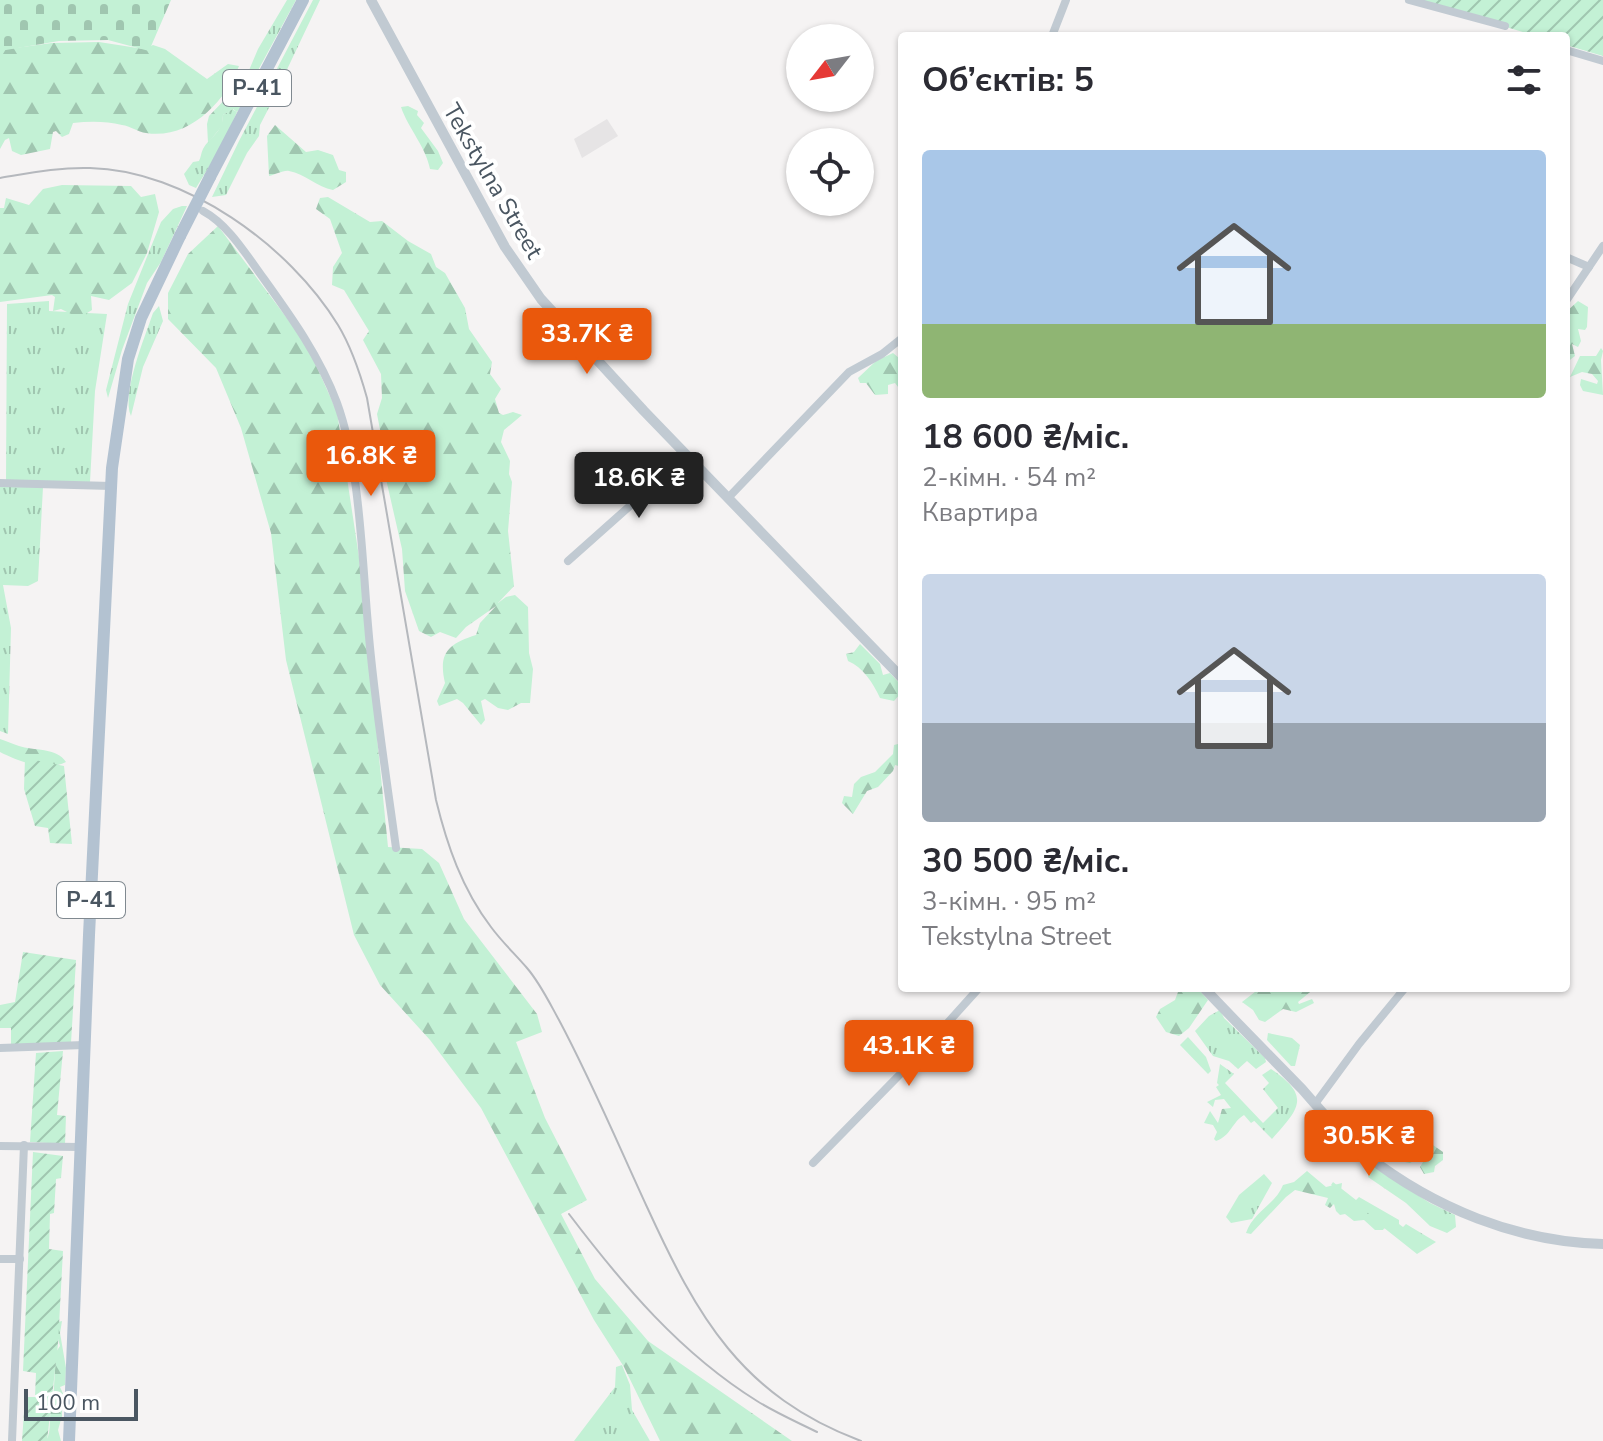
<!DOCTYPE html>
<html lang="uk">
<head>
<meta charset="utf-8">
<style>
  :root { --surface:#fff; --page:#f7f7f7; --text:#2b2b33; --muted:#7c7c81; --accent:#ea580c }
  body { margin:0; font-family:"Nunito Sans",sans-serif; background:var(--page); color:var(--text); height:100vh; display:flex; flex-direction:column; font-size:30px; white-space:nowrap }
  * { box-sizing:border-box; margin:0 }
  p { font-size:26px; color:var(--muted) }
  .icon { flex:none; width:44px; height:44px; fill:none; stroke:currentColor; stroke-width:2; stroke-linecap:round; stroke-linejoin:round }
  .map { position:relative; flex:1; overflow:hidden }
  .panel { position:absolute; left:898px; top:32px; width:672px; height:960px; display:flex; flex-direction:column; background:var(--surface); border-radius:8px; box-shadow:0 2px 6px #0004 }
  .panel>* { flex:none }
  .needle { width:52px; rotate:239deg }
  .controls { position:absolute; left:786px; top:24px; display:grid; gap:16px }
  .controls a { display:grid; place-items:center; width:88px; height:88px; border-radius:50%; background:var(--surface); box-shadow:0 2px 6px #0004; font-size:40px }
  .scale { position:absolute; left:24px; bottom:20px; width:114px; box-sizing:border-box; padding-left:8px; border:4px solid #4a5661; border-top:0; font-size:22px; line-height:28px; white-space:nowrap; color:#4a5661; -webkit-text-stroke:6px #fff; paint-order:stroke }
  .price { position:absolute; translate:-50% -68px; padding:0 18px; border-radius:8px; background:var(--accent); color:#fff; font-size:26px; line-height:52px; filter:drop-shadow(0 2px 4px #0008) }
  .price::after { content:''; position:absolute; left:50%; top:48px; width:24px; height:18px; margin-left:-12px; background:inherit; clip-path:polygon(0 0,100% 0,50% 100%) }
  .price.active { background:#222; color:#fff }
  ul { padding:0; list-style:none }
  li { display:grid; align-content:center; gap:16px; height:424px; padding:0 24px }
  li span { display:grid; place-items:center; height:248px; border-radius:8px; color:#555 }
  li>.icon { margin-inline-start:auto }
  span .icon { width:144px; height:144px; fill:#fffc; stroke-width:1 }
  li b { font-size:34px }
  h2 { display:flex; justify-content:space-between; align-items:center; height:96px; padding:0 24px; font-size:34px }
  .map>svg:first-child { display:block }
  .education { fill:#e6e4e5 }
  .grass { fill:url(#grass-tufts) }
  .forest { fill:url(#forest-firs) }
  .cemetery { fill:url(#cemetery-stones) }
  .garden { fill:url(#garden-furrows) }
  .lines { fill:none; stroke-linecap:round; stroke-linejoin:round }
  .minor { stroke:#c1cad2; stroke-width:8 }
  .tertiary { stroke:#c1cad2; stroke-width:10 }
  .primary { stroke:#b3c2d1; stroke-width:12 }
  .rail { stroke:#b5b8bd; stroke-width:2 }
  .primary-bridge { stroke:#b3c2d1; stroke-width:12 }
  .labels { text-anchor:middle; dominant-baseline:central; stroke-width:8; stroke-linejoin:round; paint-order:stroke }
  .shield { fill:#fff; stroke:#808990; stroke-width:2 }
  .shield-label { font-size:22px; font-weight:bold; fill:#4a5661 }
  .street-label { font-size:24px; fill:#4a5661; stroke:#fff }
</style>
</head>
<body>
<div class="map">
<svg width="1603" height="1441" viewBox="0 0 1603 1441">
  <defs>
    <pattern id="grass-tufts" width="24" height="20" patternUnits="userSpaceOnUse" patternTransform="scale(2)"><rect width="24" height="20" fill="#c3f1d5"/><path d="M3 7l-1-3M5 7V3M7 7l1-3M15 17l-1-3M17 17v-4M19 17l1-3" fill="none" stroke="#a0c6b0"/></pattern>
    <pattern id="forest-firs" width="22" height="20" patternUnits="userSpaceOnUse" patternTransform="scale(2)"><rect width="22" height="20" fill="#c3f1d5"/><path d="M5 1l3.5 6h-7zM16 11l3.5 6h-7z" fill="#a0c6b0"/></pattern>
    <pattern id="cemetery-stones" width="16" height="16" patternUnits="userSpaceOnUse" patternTransform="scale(2)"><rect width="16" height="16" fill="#c3f1d5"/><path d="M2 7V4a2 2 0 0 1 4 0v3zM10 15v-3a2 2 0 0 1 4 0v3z" fill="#a0c6b0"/></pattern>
    <pattern id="garden-furrows" width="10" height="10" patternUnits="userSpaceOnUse" patternTransform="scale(2)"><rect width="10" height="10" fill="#c3f1d5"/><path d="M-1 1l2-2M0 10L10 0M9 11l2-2" fill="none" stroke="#a0c6b0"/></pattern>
  </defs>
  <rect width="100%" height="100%" fill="#f5f3f3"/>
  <polygon class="education" points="607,119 618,136 582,158 574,139"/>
  <g class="grass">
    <polygon points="287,0 296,0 242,100 232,92 247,75 258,49"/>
    <polygon points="313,0 320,0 282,80 282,87 274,98 260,125 259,136 247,153 226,195 212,197 239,141"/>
    <path d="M232,109L237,112L224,142L196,188L189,185L184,174L193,162L199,161C201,157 201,153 203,149C210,136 222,134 223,115Z"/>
    <polygon points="182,206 187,206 161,262 147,283 122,350 108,398 106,390 128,304 161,222 173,209"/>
    <polygon points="49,301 49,311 107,314 95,391 90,482 6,481 7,304"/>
    <path d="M159,306L163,321L143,367L131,416C121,394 145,337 153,313Z"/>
    <polygon points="0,487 43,487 38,581 28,586 3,585 11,628 8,734 0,731"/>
    <polygon points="1220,1010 1224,1018 1265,1058 1266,1062 1256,1069 1247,1061 1238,1069 1229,1061 1213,1056 1195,1031 1209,1016"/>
    <polygon points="1268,1033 1292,1038 1300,1045 1295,1066 1291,1066 1267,1040"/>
    <polygon points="1188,1037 1206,1057 1211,1071 1208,1074 1180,1045"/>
    <path d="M1220,1064L1234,1074L1225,1083L1263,1123L1278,1108L1263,1089L1269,1083L1262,1075L1271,1069C1311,1096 1300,1108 1272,1139L1217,1083Z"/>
    <polygon points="1375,1168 1430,1203 1455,1215 1456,1227 1447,1233 1430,1226 1406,1203 1368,1177 1371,1169"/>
    <polygon points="1264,1174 1272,1183 1252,1219 1231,1223 1226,1217 1239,1195"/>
    <polygon points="1333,1182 1356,1200 1359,1197 1399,1220 1399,1224 1403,1227 1406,1224 1436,1242 1417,1254 1340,1193 1331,1185"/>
    <polygon points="622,1365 630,1385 632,1410 650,1441 574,1441 615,1387 616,1367"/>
  </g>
  <g class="forest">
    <path d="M99,42L144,49L153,45L165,49L207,79L228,64L239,66C225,102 189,140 146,133C138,132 130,126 122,125C106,121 90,121 73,123L69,134L62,137L56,131L53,132L50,149L21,155L12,151L9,138L5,140L0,149V50L52,43Z"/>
    <polygon points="232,92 239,95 243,104 237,112 233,109 223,115 222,126 208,143 207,124 209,116"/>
    <path d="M408,106L418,111L417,115L424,123L421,128L438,151L443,163L438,170L430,169C426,147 408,128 401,107Z"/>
    <path d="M275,125L306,152L318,150L333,155L339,170L346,172V182L333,190C317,187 305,174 289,171C283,170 275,175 269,176L267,136Z"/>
    <polygon points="62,185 131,186 141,197 155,194 159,212 147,253 132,283 109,300 91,296 92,310 79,318 61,309 53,311 55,297 52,295 0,302 0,208 4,208 6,198 29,205 43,189"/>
    <path d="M328,197L370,222L382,221L408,241L431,254L436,267L445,273L465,308L469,329L492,362L490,374L501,389L495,399L499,413L503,415L513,412L522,415L504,430L501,442L510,461L509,474L512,482L508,531L514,586L498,603L506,597L515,595L528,607L529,653L533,669L530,703H521L508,710L498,708L485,699L481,701L485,720L481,725L463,703L457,699L439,706L437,701L445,683C438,653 448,644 476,635L480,623L496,606L466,627L456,638L440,632L431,637L419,631L405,591L402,549L386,479V461L377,414L382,398L381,374L363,340L369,331L344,290L332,285L333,267L342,253L330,219L316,209L320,198Z"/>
    <polygon points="218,226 307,345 337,412 359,557 388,847 422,849 439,863 464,919 537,1014 542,1032 516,1042 545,1118 587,1200 561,1214 595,1279 648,1341 792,1441 660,1441 624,1367 594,1320 481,1108 430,1040 380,985 354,935 286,660 271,533 241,428 216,368 168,319 168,293 188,254"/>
    <polygon points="1578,301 1588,307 1587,327 1585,330 1578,329 1581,341 1578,347 1572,344 1575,356 1566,363 1566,312"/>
    <polygon points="1601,348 1603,351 1601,360 1603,395 1583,391 1580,385 1581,379 1597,384 1598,381 1592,374 1582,372 1570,377 1580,356 1596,356"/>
    <path d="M893,353L899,358C899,370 902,380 902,392L895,383L888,385V394L875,395L866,383H860L858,378L876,361Z"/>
    <path d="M860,644L880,664L883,675L890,673L901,685V693L894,701L880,698C873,683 863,667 848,661L846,654L854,652Z"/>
    <path d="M0,739C7,741 12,744 19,746C33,751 57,747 66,762C48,772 17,761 0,752Z"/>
    <polygon points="902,743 902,767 895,765 893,771 878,787 867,791 853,814 842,803 844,796 852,797 854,784 861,777 875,772 893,754 894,745"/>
    <polygon points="1176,988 1197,988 1208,1000 1189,1028 1179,1036 1166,1032 1156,1017 1160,1009 1175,1000 1178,992"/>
    <polygon points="1260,988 1315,988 1298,1002 1299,1004 1312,999 1314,1003 1296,1012 1283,1009 1265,1022 1259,1020 1253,1010 1242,1002"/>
    <path d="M1222,1083L1257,1119L1251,1123L1244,1115C1232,1122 1231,1136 1216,1141L1214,1139L1217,1132L1213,1125L1204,1123L1210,1111L1218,1123L1222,1109L1231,1108L1224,1099L1215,1100L1213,1107L1207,1102L1221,1095L1216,1087Z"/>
    <polygon points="1420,1143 1424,1146 1430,1143 1443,1152 1443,1160 1435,1166 1434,1172 1424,1174 1420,1167 1423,1162 1419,1158 1410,1163 1405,1162 1412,1148"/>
    <path d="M1307,1171L1326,1187L1342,1183L1341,1191L1385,1227L1383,1230H1375L1364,1220L1354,1221L1345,1214L1340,1215L1336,1211L1334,1204L1330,1208L1325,1205L1328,1198L1295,1190L1286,1197L1251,1234L1246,1233C1253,1212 1276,1204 1283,1185L1294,1182Z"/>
    <path d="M62,1321L60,1333L66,1368L65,1385L60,1387L65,1398L62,1402V1416L58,1430L61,1441H46C53,1429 47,1416 53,1404L56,1352L60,1346L57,1335L58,1322Z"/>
  </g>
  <polygon class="cemetery" points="0,0 171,0 149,51 108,40 59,41 0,51"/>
  <g class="garden">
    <polygon points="1418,0 1603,0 1603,56 1566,45 1566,36 1536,36"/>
    <polygon points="25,758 64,766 72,844 50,843 48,828 35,826 24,789"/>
    <polygon points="23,952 76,960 71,1043 11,1045 11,1028 0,1028 0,1005 15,1002"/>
    <polygon points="63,1051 57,1115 66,1116 65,1144 30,1142 36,1053"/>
    <polygon points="33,1152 63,1156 61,1178 56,1179 54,1213 50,1214 49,1249 63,1251 58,1344 47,1441 22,1441 25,1397 35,1397 36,1373 23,1371"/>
  </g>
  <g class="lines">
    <g class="minor">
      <polyline points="1409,0 1505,26"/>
      <polyline points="1052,36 1066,0"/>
      <polyline points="1566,50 1603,61"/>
      <path d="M203,211C229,225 247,256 264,279C292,318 320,357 337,403C360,466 362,559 368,625C374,700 386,774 396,848"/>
      <polyline points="1566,257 1589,267"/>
      <polyline points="1566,301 1603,246"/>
      <polyline points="0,483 111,486"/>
      <polyline points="728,498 849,372 882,354 902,338"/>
      <polyline points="568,561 686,456"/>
      <polyline points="0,1048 84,1045"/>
      <polyline points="1315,1104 1359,1044 1405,988"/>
      <polyline points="0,1146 80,1147"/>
      <polyline points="813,1163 916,1058 979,988"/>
      <polyline points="0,1259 20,1259"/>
      <polyline points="12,1441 24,1145"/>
    </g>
    <g class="tertiary">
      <polyline points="371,0 505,247 541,299 644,411 902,678"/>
      <path d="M1204,988C1236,1022 1269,1055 1302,1089C1322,1112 1342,1136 1366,1155C1434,1208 1517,1242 1603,1244"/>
    </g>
    <g class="primary">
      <polyline points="210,177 303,0"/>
      <polyline points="69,1441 89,935 112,468 128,359 141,318 180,236"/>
    </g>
    <g class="rail">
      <path d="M0,178C30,173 60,167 90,168C185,170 290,246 338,325C352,348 360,373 367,398L436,800C447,845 462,889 491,927C502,942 515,954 527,968C540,983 549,1002 559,1020C591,1080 618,1144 647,1207C697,1316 741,1396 861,1441"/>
      <path d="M569,1214C623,1285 680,1353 757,1401C776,1413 797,1422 817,1432"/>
    </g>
    <polyline class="primary-bridge" points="180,236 210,177"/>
  </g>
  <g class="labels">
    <g class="shield">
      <rect x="223" y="70" width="68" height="36" rx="6"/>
      <rect x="57" y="882" width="68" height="36" rx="6"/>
    </g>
    <g class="shield-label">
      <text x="257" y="88">Р-41</text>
      <text x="91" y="900">Р-41</text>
    </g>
    <g class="street-label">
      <text transform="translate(493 181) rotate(60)">Tekstylna Street</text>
    </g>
  </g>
</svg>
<div class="controls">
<a><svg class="needle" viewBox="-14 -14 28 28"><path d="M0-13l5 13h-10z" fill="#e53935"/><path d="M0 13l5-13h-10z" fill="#7c7c81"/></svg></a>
<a><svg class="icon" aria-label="locate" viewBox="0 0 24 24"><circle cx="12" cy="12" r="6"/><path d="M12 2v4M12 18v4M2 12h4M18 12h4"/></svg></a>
</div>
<div class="scale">100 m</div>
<b class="price" style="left:587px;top:376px">33.7K ₴</b>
<b class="price" style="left:371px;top:498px">16.8K ₴</b>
<b class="price active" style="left:639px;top:520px">18.6K ₴</b>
<b class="price" style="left:909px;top:1088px">43.1K ₴</b>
<b class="price" style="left:1369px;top:1178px">30.5K ₴</b>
<section class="panel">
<h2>Об’єктів: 5<svg class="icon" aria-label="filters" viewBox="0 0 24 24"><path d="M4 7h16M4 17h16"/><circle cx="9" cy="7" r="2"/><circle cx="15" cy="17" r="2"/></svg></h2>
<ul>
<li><span style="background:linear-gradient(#a9c7e8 70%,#8fb573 0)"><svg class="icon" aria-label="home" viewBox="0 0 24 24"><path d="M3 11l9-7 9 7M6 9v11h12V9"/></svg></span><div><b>18 600 ₴/міс.</b><p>2-кімн. · 54 m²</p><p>Квартира</p></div></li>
<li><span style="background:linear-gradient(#c9d6e8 60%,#9aa5b1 0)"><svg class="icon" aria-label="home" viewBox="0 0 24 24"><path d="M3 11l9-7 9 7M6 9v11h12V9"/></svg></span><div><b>30 500 ₴/міс.</b><p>3-кімн. · 95 m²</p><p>Tekstylna Street</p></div></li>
</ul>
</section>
</div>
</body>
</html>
